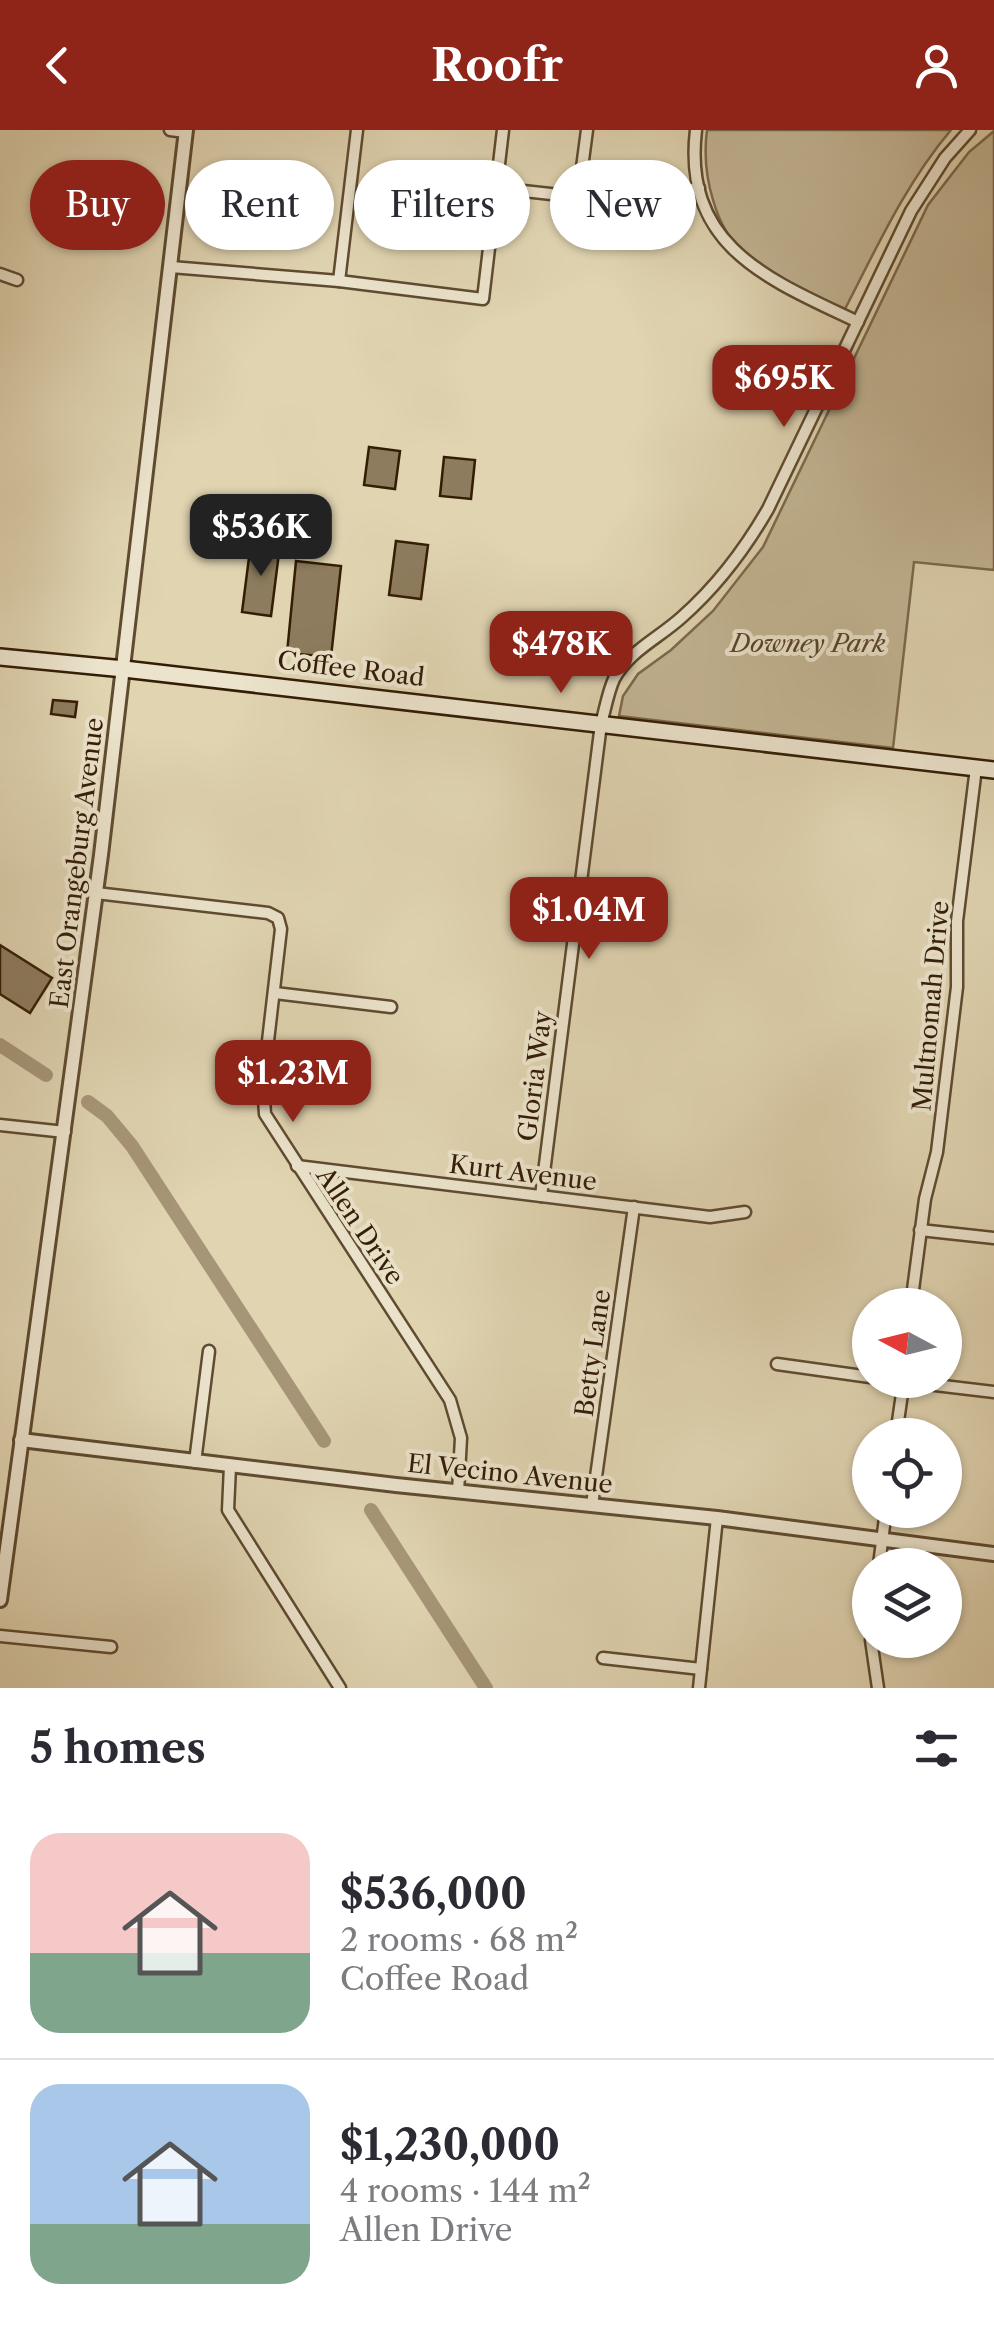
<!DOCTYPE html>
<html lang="en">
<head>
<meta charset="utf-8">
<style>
  :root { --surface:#fff; --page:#f7f7f7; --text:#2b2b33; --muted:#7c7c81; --line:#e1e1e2; --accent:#8f2418 }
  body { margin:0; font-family:"Libre Caslon Text",serif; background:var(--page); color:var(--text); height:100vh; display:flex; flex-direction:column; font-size:38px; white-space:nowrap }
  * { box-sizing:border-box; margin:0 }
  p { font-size:32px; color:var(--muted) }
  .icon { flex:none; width:55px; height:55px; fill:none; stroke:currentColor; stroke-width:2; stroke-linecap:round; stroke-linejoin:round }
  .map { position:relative; height:1558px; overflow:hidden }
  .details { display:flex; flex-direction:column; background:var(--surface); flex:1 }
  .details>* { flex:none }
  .hud { position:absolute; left:30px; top:30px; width:935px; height:90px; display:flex; gap:20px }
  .needle { width:65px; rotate:277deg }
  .fabs { position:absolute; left:852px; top:1158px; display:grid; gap:20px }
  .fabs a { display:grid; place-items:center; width:110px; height:110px; border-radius:50%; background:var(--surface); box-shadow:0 2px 8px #0004; font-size:50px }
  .price { position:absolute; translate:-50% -85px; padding:0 22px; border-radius:20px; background:var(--accent); color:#fff; font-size:32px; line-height:65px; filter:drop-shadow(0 2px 5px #0008) }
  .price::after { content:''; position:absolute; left:50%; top:60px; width:30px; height:22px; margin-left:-15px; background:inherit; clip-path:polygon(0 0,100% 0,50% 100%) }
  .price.active { background:#222; color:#fff }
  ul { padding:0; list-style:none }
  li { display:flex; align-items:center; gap:30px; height:250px; padding:0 30px }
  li+li { border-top:2px solid var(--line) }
  li span { display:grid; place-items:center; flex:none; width:280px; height:200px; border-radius:30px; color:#555 }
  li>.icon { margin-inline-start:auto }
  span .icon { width:120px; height:120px; fill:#fffc; stroke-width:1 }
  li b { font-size:42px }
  h2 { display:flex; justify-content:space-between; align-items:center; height:120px; padding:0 30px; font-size:42px }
  .tag { padding:0 35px; border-radius:45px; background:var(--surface); box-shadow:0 2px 8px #0004; font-size:35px; line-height:90px }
  .tag.active { background:var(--accent); color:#fff }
  header { display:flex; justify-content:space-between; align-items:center; height:130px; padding:0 30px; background:var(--accent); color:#fff; font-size:45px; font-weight:700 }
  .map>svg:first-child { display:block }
  .green { fill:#c3b594; stroke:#7c694c; stroke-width:2.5 }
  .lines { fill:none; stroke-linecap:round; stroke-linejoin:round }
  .canal { stroke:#a69677; stroke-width:14 }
  .building { fill:#8d7c5e; stroke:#341d05; stroke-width:2.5 }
  .minor-casing { stroke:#5f4b30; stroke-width:15 }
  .tertiary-casing { stroke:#5f4b30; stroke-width:18 }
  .secondary-casing { stroke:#341d05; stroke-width:20 }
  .minor { stroke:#ebe3cc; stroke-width:10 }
  .tertiary { stroke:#ebe3cc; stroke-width:12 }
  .secondary { stroke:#ebe3cc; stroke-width:15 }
  .labels { text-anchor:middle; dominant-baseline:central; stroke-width:8; stroke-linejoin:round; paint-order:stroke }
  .park-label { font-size:25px; font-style:italic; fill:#584329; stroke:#ebe3cc }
  .street-label { font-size:25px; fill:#341d05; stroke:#ebe3cc }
</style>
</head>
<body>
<header><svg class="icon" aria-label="back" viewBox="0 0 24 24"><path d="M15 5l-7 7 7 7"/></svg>Roofr<svg class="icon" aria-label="person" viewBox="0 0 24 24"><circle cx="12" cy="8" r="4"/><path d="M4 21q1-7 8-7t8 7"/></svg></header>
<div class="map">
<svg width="994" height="1558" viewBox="0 0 994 1558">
  <rect width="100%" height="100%" fill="#e0d4b1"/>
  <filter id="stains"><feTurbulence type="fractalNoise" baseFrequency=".002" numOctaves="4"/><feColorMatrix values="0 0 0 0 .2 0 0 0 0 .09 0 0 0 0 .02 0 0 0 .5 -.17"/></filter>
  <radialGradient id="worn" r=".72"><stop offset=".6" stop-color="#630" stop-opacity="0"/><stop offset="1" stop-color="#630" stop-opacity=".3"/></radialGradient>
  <g class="green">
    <path d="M707,0H951C906,53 877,117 845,179C785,151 733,140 713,70C706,47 704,23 707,0Z"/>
    <polygon points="994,1 994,440 914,432 893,618 619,586 623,566 638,544 671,520 713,481 763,417 928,75 969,22"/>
  </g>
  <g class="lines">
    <g class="canal">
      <polyline points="0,915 46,945"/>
      <polyline points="88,972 107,986 132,1016 324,1311"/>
      <polyline points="371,1380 486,1558"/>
    </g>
  </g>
  <g class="building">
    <polygon points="369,317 400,321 395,359 364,355"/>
    <polygon points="444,327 475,330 471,369 440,366"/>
    <polygon points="396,411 428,415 421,469 389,465"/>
    <polygon points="251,412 280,415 271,486 242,482"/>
    <polygon points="296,431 341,436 331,527 287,523"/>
    <polygon points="53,570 77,572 75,587 51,584"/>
    <polygon points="0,815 52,848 30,883 0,864"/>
  </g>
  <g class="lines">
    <defs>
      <g id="minor">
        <polyline points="170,0 186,2"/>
        <path d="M696,0C682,117 770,150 858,192"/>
        <polyline points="496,58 623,72 699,58"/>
        <polyline points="578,68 587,0"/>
        <polyline points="171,137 339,151 483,169 503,0"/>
        <polyline points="0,144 17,150"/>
        <polyline points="339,151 357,0"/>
        <polyline points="96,763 268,783 278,788 281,799 263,954 265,984 450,1270 461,1308 458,1362"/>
        <polyline points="275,863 391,877"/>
        <polyline points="0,995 65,1002"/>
        <polyline points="297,1036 710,1087 745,1082"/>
        <path d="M541,1066L601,594C605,580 608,562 614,549C629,521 659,508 682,487C717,456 745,419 768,379L911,81L945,28L970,0"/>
        <polyline points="920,1100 994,1108"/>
        <polyline points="911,1175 925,1069 937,1022 957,857 957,791 976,638"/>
        <polyline points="777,1234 870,1247"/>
        <polyline points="893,1250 994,1262"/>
        <polyline points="896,1305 904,1250"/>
        <polyline points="195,1332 209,1221"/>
        <polyline points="230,1336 228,1380 340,1558"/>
        <polyline points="592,1375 634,1077"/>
        <polyline points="879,1435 886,1380"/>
        <polyline points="0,1506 111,1517"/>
        <polyline points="871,1510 878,1558"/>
        <polyline points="603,1528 701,1539"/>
        <polyline points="699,1558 717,1388"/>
      </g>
      <g id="tertiary">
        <polyline points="21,1310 396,1355 717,1388 994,1424"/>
        <polyline points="0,1470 101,725 186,0"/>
      </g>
      <polyline id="secondary" points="0,527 124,539 994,640"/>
    </defs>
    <use href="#minor" class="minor-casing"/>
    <use href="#tertiary" class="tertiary-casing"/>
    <use href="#secondary" class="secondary-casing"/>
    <use href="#minor" class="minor"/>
    <use href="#tertiary" class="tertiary"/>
    <use href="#secondary" class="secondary"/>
  </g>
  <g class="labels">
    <g class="park-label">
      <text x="808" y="513">Downey Park</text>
    </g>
    <g class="street-label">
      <text transform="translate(351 539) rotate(7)">Coffee Road</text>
      <text transform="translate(77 733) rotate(-83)">East Orangeburg Avenue</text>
      <text transform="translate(931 876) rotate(-85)">Multnomah Drive</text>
      <text transform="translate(535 946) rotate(-83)">Gloria Way</text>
      <text transform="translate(523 1043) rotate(7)">Kurt Avenue</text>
      <text transform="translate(360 1096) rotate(56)">Allen Drive</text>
      <text transform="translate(593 1223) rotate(-82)">Betty Lane</text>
      <text transform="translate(510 1344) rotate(6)">El Vecino Avenue</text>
    </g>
  </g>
  <rect width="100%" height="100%" filter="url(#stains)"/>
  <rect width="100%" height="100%" fill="url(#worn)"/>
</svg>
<div class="fabs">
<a><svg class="needle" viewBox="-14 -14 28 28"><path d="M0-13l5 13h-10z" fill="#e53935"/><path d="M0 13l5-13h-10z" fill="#7c7c81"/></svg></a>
<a><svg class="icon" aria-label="locate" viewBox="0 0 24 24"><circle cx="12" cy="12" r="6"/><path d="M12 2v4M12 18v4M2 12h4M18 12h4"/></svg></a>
<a><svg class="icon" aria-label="layers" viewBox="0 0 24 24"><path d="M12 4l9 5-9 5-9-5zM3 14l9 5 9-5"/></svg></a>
</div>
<b class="price" style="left:784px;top:300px">$695K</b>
<b class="price active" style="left:261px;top:449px">$536K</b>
<b class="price" style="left:561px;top:566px">$478K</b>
<b class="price" style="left:589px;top:832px">$1.04M</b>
<b class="price" style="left:293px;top:995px">$1.23M</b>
<div class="hud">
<a class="tag active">Buy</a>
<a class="tag">Rent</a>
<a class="tag">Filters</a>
<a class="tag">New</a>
</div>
</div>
<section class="details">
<h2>5 homes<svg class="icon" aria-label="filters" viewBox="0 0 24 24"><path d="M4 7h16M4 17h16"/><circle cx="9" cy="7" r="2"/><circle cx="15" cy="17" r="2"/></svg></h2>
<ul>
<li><span style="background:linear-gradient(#f6c9c9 60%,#7fa58c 0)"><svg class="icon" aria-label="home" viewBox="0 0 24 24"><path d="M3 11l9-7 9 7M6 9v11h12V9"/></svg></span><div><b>$536,000</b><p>2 rooms · 68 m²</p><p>Coffee Road</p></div></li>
<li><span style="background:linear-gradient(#a9c7e8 70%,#7fa58c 0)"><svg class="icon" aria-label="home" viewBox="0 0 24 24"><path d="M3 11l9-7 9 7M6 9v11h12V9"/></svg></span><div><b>$1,230,000</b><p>4 rooms · 144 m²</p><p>Allen Drive</p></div></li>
</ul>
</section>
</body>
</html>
